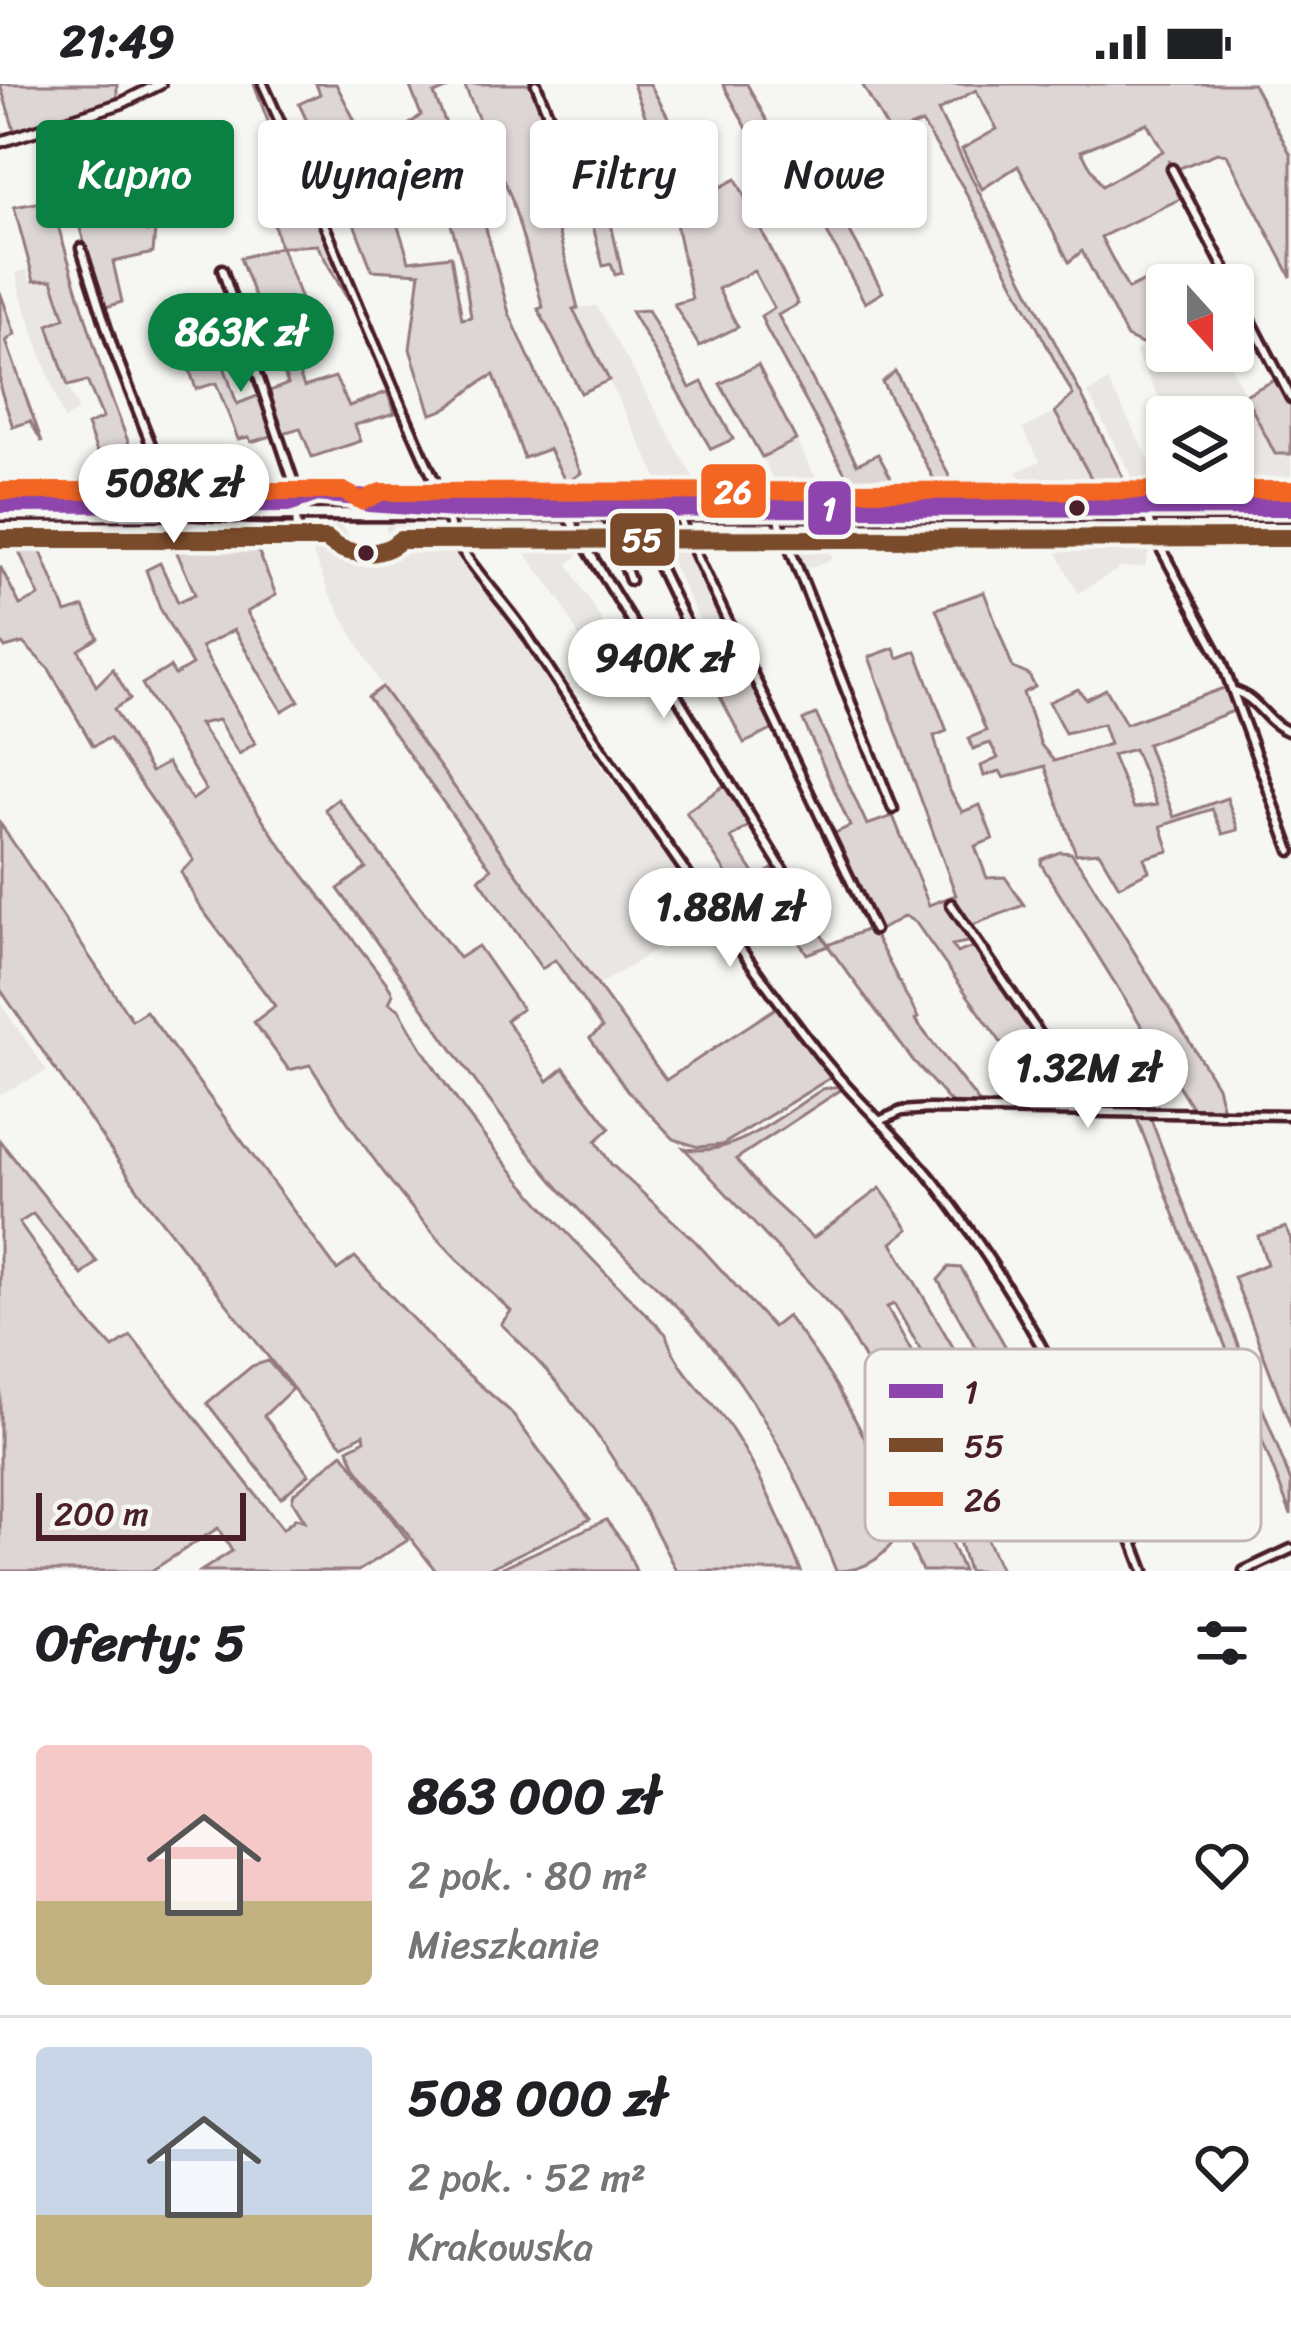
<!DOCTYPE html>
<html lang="pl">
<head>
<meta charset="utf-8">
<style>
  :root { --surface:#fff; --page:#f2f2f2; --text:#202124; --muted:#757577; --line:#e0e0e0; --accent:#0b8043 }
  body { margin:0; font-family:Sriracha,sans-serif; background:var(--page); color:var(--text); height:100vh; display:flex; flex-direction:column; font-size:45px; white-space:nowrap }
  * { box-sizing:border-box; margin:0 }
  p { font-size:39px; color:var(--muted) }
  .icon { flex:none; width:66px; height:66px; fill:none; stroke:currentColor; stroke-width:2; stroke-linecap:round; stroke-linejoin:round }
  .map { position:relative; height:1487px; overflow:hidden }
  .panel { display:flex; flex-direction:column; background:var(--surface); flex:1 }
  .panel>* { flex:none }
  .hud { position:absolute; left:36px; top:36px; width:1221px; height:108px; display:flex; gap:24px }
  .needle { width:78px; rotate:159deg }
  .buttons { position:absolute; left:1146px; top:180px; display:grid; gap:24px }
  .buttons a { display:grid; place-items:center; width:108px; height:108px; border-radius:12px; background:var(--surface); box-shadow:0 3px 9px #0004; font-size:60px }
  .scale { position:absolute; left:36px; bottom:30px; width:210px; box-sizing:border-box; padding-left:12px; border:6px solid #4a1f2b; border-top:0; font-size:33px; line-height:42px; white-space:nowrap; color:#4a1f2b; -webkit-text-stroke:9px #f6f6f2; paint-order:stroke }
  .price { position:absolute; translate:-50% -102px; padding:0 27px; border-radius:42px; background:#fff; color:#222; font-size:39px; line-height:78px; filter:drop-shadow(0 3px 6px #0008) }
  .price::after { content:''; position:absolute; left:50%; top:72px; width:36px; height:27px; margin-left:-18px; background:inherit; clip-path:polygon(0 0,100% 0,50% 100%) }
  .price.selected { background:var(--accent); color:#fff }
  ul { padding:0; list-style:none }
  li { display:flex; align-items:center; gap:36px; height:300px; padding:0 36px }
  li+li { border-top:3px solid var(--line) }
  li span { display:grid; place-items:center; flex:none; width:336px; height:240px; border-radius:12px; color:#555 }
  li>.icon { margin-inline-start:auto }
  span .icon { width:144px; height:144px; fill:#fffc; stroke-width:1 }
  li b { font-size:51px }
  h2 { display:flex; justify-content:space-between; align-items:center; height:144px; padding:0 36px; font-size:51px }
  .pill { padding:0 42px; border-radius:12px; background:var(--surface); box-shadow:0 3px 9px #0004; font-size:42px; line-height:108px }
  .pill.selected { background:var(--accent); color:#fff }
  .status { display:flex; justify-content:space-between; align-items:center; height:84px; padding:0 60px; background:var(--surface); direction:ltr }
  .status svg { height:33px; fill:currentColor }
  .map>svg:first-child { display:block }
  .built { fill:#e9e6e3 }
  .green { fill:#ddd6d5; stroke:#947a80; stroke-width:3; fill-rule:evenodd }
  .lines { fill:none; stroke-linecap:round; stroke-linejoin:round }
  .minor-casing { stroke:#4a1f2b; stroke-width:15 }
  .tertiary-casing { stroke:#4a1f2b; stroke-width:16 }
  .primary-casing { stroke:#4a1f2b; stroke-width:18 }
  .minor { stroke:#f6f6f2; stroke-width:6 }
  .tertiary { stroke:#f6f6f2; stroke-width:8 }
  .primary { stroke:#f6f6f2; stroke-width:9 }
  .bus-1-casing { stroke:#f6f6f2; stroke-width:27 }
  .bus-2-casing { stroke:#f6f6f2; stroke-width:27 }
  .bus-3-casing { stroke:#f6f6f2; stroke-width:27 }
  .bus-1 { stroke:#8e44ad; stroke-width:18 }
  .bus-2 { stroke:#7a4b2a; stroke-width:18 }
  .bus-3 { stroke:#f26522; stroke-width:18 }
  .bus-dot { fill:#4a1f2b; stroke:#f6f6f2; stroke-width:4.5 }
  .key { fill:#f6f6f2; stroke:#c2b6b6; stroke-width:3 }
  .key-label { font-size:33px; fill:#4a1f2b }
  .line-badge { stroke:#f6f6f2; stroke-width:4.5 }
  .badge-label { font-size:33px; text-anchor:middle; font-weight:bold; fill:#fff }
</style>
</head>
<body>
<div class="status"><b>21:49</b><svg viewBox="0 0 49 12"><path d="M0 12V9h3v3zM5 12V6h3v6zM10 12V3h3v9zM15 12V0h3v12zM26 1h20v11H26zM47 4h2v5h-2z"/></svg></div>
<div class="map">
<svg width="1291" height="1487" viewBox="0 0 1291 1487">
  <rect width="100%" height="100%" fill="#f6f6f2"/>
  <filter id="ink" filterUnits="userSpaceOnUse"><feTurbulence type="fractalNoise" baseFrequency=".00833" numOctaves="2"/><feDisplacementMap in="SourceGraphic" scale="24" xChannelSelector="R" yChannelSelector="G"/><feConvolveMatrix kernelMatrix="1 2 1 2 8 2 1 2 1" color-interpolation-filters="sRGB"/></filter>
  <g filter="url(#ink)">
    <g class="built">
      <polygon points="27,186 30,197 51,195 65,235 68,302 78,325 64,336 20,208 16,189"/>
      <polygon points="597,222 707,418 669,417 573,224"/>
      <polygon points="1167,251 1167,267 1223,267 1274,370 1291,370 1291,415 1241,415 1242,371 1234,370 1233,383 1233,333 1170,333 1135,268"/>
      <polygon points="1108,297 1152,381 1167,374 1167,399 1204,399 1212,414 1140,408 1088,309"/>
      <polygon points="1055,328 1103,416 1031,416 1017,388 1040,377 1023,345"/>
      <polygon points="796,356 826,414 784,417 762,373"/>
      <polygon points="1102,438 1139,438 1150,462 1145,483 1121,484 1078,509 1046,448 1081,446"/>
      <polygon points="607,439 614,459 583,466 568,480 610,551 584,563 561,517 505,442"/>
      <polygon points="386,441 444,443 452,461 503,525 605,687 711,832 596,903 380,599 329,509 302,443 341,442 348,451 348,466 388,462"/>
      <polygon points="775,441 820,442 833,475 794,489"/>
      <polygon points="656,443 675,443 742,579 723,587"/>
      <polygon points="0,919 47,987 0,1010"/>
    </g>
    <g class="green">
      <polygon points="0,0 117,0 117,16 92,25 87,22 86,27 15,49"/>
      <polygon points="254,0 259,0 269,20 352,215 348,216 317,161 281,163 302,218 276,228 304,303 335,293 349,322 387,308 395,329 355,341 361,357 312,373 300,344 251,358 249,353 238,355 216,299 196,305 187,278 204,271 191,231 205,227 237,320 288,300 240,174 280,163 267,113 291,99"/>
      <path d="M316,0H336C369,62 390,114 409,177L451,172L462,235L471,233L463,181L443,113L431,114L401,47L421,31L409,0H458L434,10L482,130L509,229L581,389L566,399L549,365L524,374L494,291C469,301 457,324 431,330L410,265L420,189L372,186L348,124L327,132L311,96L328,82L299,20L320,10Z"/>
      <polygon points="464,0 533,0 580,115 586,114 584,108 603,104 622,189 615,191 611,180 603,182 588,122 572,127 567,115 551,119 578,224 573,225 609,296 581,309 538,225 543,223 511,113"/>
      <polygon points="633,0 650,0 709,109 736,95 798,220 778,231 857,380 878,370 903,416 860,417 767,246 761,232 774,224 754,187 718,205 738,243 699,262 674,220 692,215 663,78"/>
      <polygon points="723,0 747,0 806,109 825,103 883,208 865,219 807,111 786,117"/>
      <path d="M862,0H1253L1291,71V193L1227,71L1217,69L1175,86L1168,76L1184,113L1101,153L1128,205L1147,196L1167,233V251L1146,262L1127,253L1082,167L1069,178L1018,82L982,105L962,65L997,45L976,6L938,27L1134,415L1103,416L1055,328L1073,311L963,103L922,39L891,51ZM1147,39L1163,67L1102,102L1081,67Z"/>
      <polygon points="134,108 147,148 155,146 153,169 113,178 122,218 103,224 75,127"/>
      <polygon points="42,118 44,123 52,122 105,297 145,402 109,401 87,341 103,334 87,297 68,302 48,241 65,234 52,196 34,197 14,123"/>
      <polygon points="0,208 15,250 6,257 42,358 30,337 13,343 0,304"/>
      <polygon points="648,226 690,304 702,298 733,355 711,365 631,227"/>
      <polygon points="758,281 796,356 762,373 720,300"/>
      <polygon points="895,287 961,415 944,414 882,298"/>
      <polygon points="1279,294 1291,318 1291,370 1275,370 1245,311"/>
      <path d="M10,447L33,448L66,529L84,523L98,554L79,566L96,602L113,585L130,615L114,625L151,688L167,679L192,716L206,706L142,600L170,583L175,591L192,581L160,524L146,486L160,479L178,518L195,510L168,448L252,451L276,511L247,528L299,617L282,627L234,546L201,563L255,659L239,670L218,636L199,640L276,755L386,898L393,910L389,919L399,925C467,1049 566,1151 666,1250C675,1285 710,1313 730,1343C760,1388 781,1437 801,1487H676C632,1395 576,1310 501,1240L511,1227C424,1149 373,1079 310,981L289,986L254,938L275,922L198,820L181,788L194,776L109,654L93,662L49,585L23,559L5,564L0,556V482L20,521L39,512Z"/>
      <path d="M984,508L1013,584L1029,591L1035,603L1023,609L1041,661L1054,677L1110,660L1103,640L1065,649L1049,618L1078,605L1086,615L1106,605L1126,640L1229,602L1236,626L1147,660L1174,733L1227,714L1238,746L1223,750L1212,725L1161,742L1169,767L1144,774L1149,787L1119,802L1099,768L1076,770L1045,682L1004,694L1000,687L984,692L981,682L998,674L990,659L973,665L969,654L986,647L936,525ZM1134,665L1157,721L1134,724L1112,671Z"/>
      <polygon points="894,564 898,574 916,567 947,647 934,652 948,703 962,728 980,721 993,755 975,762 987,794 1005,793 1024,821 970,842 956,817 946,821 972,857 952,861 957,869 975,862 1040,957 1022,961 1028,968 1043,962 1069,1000 1075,1021 1044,1019 916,839 905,832 880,846 831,751 850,742 803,636 816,630 867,741 893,732 929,821 956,811 869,573"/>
      <polygon points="742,579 774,645 744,659 710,593"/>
      <polygon points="382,603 666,996 779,922 830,994 722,1061 698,1063 674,1055 627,1006 590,954 602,944 555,876 542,885 479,795 491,785 368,613"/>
      <polygon points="725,701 750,741 731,754 757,794 777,782 828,861 871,844 918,934 915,936 978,1017 975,1023 954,1022 911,974 828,862 807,870 772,817 753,830 686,728"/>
      <path d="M338,715L459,874L478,862L522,925L506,936L548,997L564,984L610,1044L596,1057L611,1080L696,1158L773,1243L787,1232C837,1293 873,1364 901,1437L936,1424L963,1487H922L903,1444C887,1470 869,1487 836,1487C800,1394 753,1301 683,1229C636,1181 585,1137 543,1085C469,996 407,897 338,805L366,784L325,725Z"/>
      <polygon points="0,739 132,936 146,927 337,1186 355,1173 449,1274 510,1327 590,1435 484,1487 436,1487 357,1385 348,1365 365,1356 364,1350 343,1361 302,1316 146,1117 0,905"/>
      <polygon points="1060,768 1071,769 1086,790 1217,1002 1223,1026 1193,1025 1041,780 1042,775"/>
      <path d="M839,1002L842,1005L736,1075L767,1112L813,1154L880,1104L909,1145L892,1159L980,1309C1011,1324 1026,1380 1041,1410L1002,1429L943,1305L894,1220L887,1223L952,1342L994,1434L981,1442L1001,1487H968L956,1447L937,1414L939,1408L840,1232L684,1064C730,1077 785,1028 823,1005Z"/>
      <polygon points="1136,1032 1150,1033 1291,1398 1291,1431"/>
      <polygon points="0,1057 97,1178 82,1191 33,1130 19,1139 87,1236 113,1264 131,1252 283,1445 296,1434 305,1437 292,1416 294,1409 343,1369 408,1456 358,1487 201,1487 232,1467 218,1444 151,1487 0,1487"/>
      <polygon points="1286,1143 1291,1156 1291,1343 1234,1193 1267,1180 1258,1152"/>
      <polygon points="949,1183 961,1184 1017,1283 1014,1294 995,1298 938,1196"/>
      <polygon points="268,1277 292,1305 264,1332 309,1390 281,1414 207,1319 252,1282"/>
      <polygon points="606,1436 625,1461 636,1487 505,1487 503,1483"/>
    </g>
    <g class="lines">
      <defs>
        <g id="minor">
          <path d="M263,0C322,129 373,262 432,391C442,413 446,438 457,458C476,491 507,520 528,553C620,695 715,835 818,969C855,1017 903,1056 939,1104C1026,1220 1094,1352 1144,1487"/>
          <polyline points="536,0 579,107"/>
          <polyline points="1172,85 1233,201"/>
          <polyline points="81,164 113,264 169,406 204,408 233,401 235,419"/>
          <polyline points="222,185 296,405 303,410"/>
          <polyline points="1233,202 1291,314"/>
          <polyline points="107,405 143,408"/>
          <polyline points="234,407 252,406"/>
          <polyline points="0,408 77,409 103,403 108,419"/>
          <polyline points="1146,427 1152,448 1222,578 1291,767"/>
          <polyline points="678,432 874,846"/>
          <polyline points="777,432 893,725"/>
          <polyline points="568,433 804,821"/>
          <polyline points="607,433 630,496"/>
          <polyline points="635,433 693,554"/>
          <polyline points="0,442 188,441 290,446 297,445 296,431"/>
          <path d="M1234,607C1259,614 1266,641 1291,648"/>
          <polyline points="951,820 1075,1002 1080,1026"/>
          <polyline points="879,1037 902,1027 929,1025 1291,1031"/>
          <polyline points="1244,1487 1291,1465"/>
        </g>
        <polyline id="tertiary" points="0,58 122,19 160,0"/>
        <g id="primary">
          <polyline points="0,420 332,418 455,425 671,425 1291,423"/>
          <polyline points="0,431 1291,430"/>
        </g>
      </defs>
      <use href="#minor" class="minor-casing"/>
      <use href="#tertiary" class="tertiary-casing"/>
      <use href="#primary" class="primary-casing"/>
      <use href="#minor" class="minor"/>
      <use href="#tertiary" class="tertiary"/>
      <use href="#primary" class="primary"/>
      <defs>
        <g id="bus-1">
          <polyline points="368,419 455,425 1291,423"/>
          <polyline points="0,420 288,419 317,409 368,414"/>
        </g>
        <path id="bus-2" d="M0,455H327C344,473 383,474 400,456L1291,454"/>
        <polyline id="bus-3" points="0,407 343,407 362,417 381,408 1291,406"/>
      </defs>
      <use href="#bus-1" class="bus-1-casing"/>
      <use href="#bus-2" class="bus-2-casing"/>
      <use href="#bus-3" class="bus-3-casing"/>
      <use href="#bus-1" class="bus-1"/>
      <use href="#bus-2" class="bus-2"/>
      <use href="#bus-3" class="bus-3"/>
    </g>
  </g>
  <g class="bus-dot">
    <circle cx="1077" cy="424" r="10"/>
    <circle cx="366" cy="469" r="10"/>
  </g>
  <rect x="865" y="1265" width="396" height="192" rx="18" class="key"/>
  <rect x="889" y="1300" width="54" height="14" fill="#8e44ad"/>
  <rect x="889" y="1354" width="54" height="14" fill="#7a4b2a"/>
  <rect x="889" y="1408" width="54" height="14" fill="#f26522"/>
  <g class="key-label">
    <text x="964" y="1319">1</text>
    <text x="964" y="1373">55</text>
    <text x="964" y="1427">26</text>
  </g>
  <g class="line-badge">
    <rect x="699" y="378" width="69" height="58" rx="12" fill="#f26522"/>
    <rect x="806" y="395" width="47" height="58" rx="12" fill="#8e44ad"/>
    <rect x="608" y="427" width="69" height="57" rx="12" fill="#7a4b2a"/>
  </g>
  <g class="badge-label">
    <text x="733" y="419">26</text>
    <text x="829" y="436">1</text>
    <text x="642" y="467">55</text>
  </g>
</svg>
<div class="buttons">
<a><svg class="needle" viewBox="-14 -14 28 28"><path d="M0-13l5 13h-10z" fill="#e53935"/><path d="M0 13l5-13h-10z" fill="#757577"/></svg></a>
<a><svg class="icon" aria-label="layers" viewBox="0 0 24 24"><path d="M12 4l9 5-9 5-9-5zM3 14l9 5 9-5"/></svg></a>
</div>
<div class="scale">200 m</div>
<b class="price selected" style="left:241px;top:311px">863K zł</b>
<b class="price" style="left:174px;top:462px">508K zł</b>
<b class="price" style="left:664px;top:637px">940K zł</b>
<b class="price" style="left:730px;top:886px">1.88M zł</b>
<b class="price" style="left:1088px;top:1047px">1.32M zł</b>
<div class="hud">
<a class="pill selected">Kupno</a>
<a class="pill">Wynajem</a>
<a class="pill">Filtry</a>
<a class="pill">Nowe</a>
</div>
</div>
<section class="panel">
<h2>Oferty: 5<svg class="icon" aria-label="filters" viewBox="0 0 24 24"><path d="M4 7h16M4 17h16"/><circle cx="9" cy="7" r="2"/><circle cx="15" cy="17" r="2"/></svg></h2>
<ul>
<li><span style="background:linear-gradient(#f6c9c9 65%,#c2b280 0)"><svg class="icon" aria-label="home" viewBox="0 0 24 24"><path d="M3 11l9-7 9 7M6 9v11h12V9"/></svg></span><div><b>863 000 zł</b><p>2 pok. · 80 m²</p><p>Mieszkanie</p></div><svg class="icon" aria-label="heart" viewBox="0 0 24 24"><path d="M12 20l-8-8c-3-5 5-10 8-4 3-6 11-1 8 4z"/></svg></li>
<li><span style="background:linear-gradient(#c9d6e8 70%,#c2b280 0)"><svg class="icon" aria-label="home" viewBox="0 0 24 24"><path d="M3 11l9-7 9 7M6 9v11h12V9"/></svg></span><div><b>508 000 zł</b><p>2 pok. · 52 m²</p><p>Krakowska</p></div><svg class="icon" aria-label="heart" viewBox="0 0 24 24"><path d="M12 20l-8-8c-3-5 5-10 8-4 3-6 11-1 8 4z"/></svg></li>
</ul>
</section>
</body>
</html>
